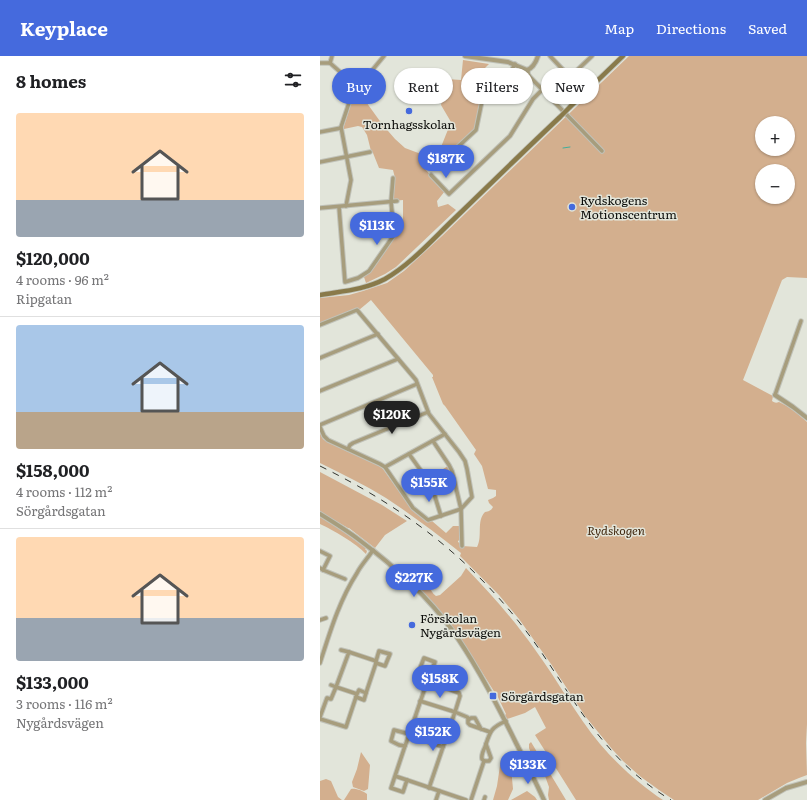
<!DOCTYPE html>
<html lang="en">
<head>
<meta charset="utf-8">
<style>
  :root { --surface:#fff; --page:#f6f6f6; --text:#202124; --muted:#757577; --line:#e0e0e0; --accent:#456add }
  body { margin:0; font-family:Literata,serif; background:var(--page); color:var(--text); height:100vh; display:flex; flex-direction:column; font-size:15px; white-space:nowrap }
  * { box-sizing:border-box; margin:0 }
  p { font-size:13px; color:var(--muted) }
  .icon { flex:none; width:22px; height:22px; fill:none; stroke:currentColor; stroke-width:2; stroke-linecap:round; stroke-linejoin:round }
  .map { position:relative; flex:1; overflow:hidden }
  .sheet { display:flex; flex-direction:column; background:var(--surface); width:320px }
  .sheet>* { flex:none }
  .hud { position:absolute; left:12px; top:12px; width:380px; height:36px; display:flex; gap:8px }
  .fabs { position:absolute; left:435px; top:60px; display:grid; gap:8px }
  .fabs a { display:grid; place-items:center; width:40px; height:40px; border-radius:50%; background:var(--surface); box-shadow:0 1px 3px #0004; font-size:20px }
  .price { position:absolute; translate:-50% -34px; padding:0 9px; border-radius:14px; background:var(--accent); color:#fff; font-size:13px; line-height:26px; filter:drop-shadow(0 1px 2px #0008) }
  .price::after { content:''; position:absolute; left:50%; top:24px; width:12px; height:9px; margin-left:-6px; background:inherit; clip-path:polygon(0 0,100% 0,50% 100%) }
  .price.active { background:#222; color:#fff }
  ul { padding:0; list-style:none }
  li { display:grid; align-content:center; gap:8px; height:212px; padding:0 16px }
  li+li { border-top:1px solid var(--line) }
  li span { display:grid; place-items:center; height:124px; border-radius:4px; color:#555 }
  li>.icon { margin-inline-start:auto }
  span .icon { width:72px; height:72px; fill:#fffc; stroke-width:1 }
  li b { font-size:17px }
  h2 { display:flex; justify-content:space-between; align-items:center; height:48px; padding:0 16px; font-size:17px }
  .chip { padding:0 14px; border-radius:18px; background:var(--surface); box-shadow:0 1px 3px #0004; font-size:14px; line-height:36px }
  .chip.active { background:var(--accent); color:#fff }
  header { display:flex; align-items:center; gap:24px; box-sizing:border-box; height:56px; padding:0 20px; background:var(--accent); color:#fff }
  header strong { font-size:19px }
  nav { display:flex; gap:22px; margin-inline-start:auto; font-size:14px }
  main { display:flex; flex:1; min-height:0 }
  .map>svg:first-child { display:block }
  .green { fill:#d3af8e; fill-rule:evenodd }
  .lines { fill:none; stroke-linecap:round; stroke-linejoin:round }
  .stream { stroke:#42ae9b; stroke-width:1 }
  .minor-casing { stroke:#c0c2b9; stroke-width:5.5 }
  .tertiary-casing { stroke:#c0c2b9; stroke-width:6 }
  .secondary-casing { stroke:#c0c2b9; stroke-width:6 }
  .minor { stroke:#a79d7d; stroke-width:3.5 }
  .tertiary { stroke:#a79d7d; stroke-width:4 }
  .secondary { stroke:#897a4a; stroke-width:4.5 }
  .rail { stroke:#33342f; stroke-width:1; stroke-dasharray:7 7; stroke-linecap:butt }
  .secondary-bridge-casing { stroke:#c0c2b9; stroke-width:6; stroke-linecap:butt }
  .secondary-bridge { stroke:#897a4a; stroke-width:4.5 }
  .poi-dot { fill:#456add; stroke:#e2e5da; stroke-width:1.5 }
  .labels { text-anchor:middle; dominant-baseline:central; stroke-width:3; stroke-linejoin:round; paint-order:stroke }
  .poi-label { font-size:12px; fill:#0b0c09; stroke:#e2e5da; text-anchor:start }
  .park-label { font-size:12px; font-style:italic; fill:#422910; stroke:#e2e5da }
</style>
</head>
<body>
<header>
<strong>Keyplace</strong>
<nav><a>Map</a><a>Directions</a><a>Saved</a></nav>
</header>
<main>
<section class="sheet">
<h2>8 homes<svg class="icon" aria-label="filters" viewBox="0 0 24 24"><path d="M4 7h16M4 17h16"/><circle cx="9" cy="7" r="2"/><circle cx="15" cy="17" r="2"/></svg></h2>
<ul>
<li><span style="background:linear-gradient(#ffd9b3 70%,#9aa5b1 0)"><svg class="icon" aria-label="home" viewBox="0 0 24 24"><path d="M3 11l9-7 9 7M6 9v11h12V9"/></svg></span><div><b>$120,000</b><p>4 rooms · 96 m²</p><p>Ripgatan</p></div></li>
<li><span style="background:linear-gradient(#a9c7e8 70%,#b9a48a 0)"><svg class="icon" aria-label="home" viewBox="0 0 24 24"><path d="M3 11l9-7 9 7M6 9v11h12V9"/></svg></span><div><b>$158,000</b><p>4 rooms · 112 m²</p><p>Sörgårdsgatan</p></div></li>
<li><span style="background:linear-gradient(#ffd9b3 65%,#9aa5b1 0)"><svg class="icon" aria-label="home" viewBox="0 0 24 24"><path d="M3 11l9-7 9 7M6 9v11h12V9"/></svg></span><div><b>$133,000</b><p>3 rooms · 116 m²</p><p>Nygårdsvägen</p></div></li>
</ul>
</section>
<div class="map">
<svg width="487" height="744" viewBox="0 0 487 744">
  <rect width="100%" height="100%" fill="#e2e5da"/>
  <g class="green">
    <path d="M309,0H487V222L467,221L462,224L423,324L453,340L452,345C455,347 456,347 459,346C470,351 478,358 487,366V668L486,687L487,719L479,722L467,727L438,744H354L339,734L321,721L303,705L292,693L265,660L231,608L199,563L179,539L140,500L141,497C117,478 92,459 66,442C45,429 22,418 0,407V377L3,383L7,386L59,410L63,413L93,455L107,466L112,465L126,477L133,470H141V483L138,485V486L141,488L142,490L157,491C163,480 156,465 165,456C169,455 171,455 173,451L169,447L168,444L173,442L176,440V434L168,433L162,410L154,398L156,394L125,350L123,348L112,321H113V319L51,244L39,254L37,252L0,268V242L29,239L43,235L67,227L84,215L122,180ZM442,67H468V93H442ZM442,115H468V141H442Z"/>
    <polygon points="143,4 169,8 151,26 164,40 155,73 129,98 125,96 119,96 131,66 121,49 127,23 141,24"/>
    <polygon points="36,32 62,68 75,83 85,92 101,98 111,105 105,113 125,135 117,145 118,151 128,148 136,154 76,211 65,218 46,227 44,221 55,210 75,173 83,171 83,144 72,145 75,122 73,114 59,112 53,97 51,95 47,79 42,71 38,70 24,73 24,70"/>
    <polygon points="128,410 133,422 116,428 115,426 108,428 108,431 97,435 93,429 103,425 104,426 110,422 110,421"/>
    <polygon points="0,416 62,449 87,465 65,479 55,492 29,472 28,472 0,456"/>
    <path d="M0,461L18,472L46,492L45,493L47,495L46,498C36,487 13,474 0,468Z"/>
    <path d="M146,512C171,538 195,565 216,595C238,625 256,659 280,688C298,709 320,729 343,744H256L215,679L226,672L215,651L205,657L187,663L185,659L186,658L176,637H175L145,589L115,550L94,528L101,520C109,525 109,535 116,540L120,539L141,520Z"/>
    <polygon points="211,686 246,744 229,744 228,739 229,731 225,720 216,710 209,692 209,688"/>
    <polygon points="41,696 50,709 48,733 44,735 33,731 32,726 37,713"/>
    <polygon points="190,701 193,733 188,744 173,744 177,730 181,703"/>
    <polygon points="6,723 11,725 18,741 22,744 0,744 0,725"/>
    <path d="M31,733C36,732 43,735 47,738V744H24Z"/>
    <polygon points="207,735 215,741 217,744 191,744"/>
  </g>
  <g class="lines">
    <polyline class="stream" points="243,92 250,91"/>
    <defs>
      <g id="minor">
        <polyline points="230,0 248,19 250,20 252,19 272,0"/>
        <polyline points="0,7 10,7 35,29"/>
        <polyline points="10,7 12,0"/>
        <polyline points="208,14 208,18 210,21 282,95"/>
        <polyline points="0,76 21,72"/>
        <polyline points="129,99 156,74 162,45 190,17 195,8"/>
        <polyline points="0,106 50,96"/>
        <polyline points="111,119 129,138 190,80 213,43 222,34"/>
        <polyline points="26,150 31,124 21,71 35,29 49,18 64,0"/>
        <polyline points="19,151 25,226 38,222 49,215 74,179 74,175 71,146 73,122"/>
        <polyline points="0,152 77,145"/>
        <polyline points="0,269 37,254 96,324 109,358 139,396 145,405 147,413 152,441 141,453 108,464 93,452 65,411 60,408 8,384 4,380 0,371"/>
        <polyline points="0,302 58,278"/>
        <polyline points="0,335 78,303"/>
        <polyline points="455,339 481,265"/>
        <polyline points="0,369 97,328"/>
        <polyline points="113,385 129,409 132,415 141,453 142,490"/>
        <polyline points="28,393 30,389 33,387 108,356"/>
        <polyline points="89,398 107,423"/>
        <polyline points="65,411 125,378"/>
        <polyline points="111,428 121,460"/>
        <polyline points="0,495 10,500 3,514 0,512"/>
        <polyline points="3,514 25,523"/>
        <polyline points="0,564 6,562"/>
        <polyline points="29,596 56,605 59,595 70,598 65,610 56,607"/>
        <polygon points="104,602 115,606 110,617 101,615 100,612"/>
        <path d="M0,607C10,576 19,545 37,517C41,509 48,502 53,494"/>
        <polyline points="11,629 16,631 29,596 21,594"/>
        <polyline points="46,637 56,607 56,606"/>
        <polyline points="100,645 135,656 140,640 139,637 118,629 119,626 113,623"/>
        <polyline points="0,661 7,642 11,643 16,631 37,638 39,634 46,637 44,644 36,641 37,638"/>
        <polyline points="0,663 26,671 36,641"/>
        <polyline points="161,673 155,662 151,662 148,664 148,667 150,669 170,676"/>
        <polyline points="89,678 74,674 71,685 79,689 85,690 89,679 123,691 135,656 147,661 149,663"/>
        <polyline points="89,679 110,617"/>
        <polyline points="164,705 169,705 171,702 166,688"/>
        <polyline points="75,720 87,724 83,736 71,732 85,690"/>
        <polyline points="87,724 146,744"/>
        <polyline points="109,732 123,691"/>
        <polyline points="116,744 119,735"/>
        <path d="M151,744L164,705L162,703C161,699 163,695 165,691C170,676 170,672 186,665"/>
        <polyline points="164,744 165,741"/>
      </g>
      <g id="tertiary">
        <path d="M145,0L188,6L207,14C213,12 216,6 218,0"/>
        <polyline points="455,339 473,351 487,362"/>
        <path d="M0,458C13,466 26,474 38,483C73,509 106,538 132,574C157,609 177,648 196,687C206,706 215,725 224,744"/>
        <polyline points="445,744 466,732 487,726"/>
      </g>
      <g id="secondary">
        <polyline points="250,51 303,0"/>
        <path d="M0,239C23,235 44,234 65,223C91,208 112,184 134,163C169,129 204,95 240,61"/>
      </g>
    </defs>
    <use href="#minor" class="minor-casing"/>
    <use href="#tertiary" class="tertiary-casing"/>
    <use href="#secondary" class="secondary-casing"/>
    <use href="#minor" class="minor"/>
    <use href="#tertiary" class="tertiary"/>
    <use href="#secondary" class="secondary"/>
    <path class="rail" d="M0,410C81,450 147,499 203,571C232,608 254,651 285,687C304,710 326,729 351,744"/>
    <defs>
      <polyline id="secondary-bridge" points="240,61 250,51"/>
    </defs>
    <use href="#secondary-bridge" class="secondary-bridge-casing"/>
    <use href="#secondary-bridge" class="secondary-bridge"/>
  </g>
  <g class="poi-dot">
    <circle cx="89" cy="55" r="4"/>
    <circle cx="252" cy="151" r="4"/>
    <circle cx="92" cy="569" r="4"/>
    <rect x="169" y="636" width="8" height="8" rx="2"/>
  </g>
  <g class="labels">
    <g class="poi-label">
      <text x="89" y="68" text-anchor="middle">Tornhagsskolan</text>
      <text x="260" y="144">Rydskogens<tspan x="260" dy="14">Motionscentrum</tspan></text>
      <text x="100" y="562">Förskolan<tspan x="100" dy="14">Nygårdsvägen</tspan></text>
      <text x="181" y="640">Sörgårdsgatan</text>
    </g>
    <g class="park-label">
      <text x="296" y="474">Rydskogen</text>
    </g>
  </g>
</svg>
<div class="fabs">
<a>+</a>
<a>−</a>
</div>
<b class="price" style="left:126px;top:123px">$187K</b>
<b class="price" style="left:57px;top:190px">$113K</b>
<b class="price active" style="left:72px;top:379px">$120K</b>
<b class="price" style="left:109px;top:447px">$155K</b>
<b class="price" style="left:94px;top:542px">$227K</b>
<b class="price" style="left:120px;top:643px">$158K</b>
<b class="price" style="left:113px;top:696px">$152K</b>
<b class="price" style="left:208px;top:729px">$133K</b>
<div class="hud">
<a class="chip active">Buy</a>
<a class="chip">Rent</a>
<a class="chip">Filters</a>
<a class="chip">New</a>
</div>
</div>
</main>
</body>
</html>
